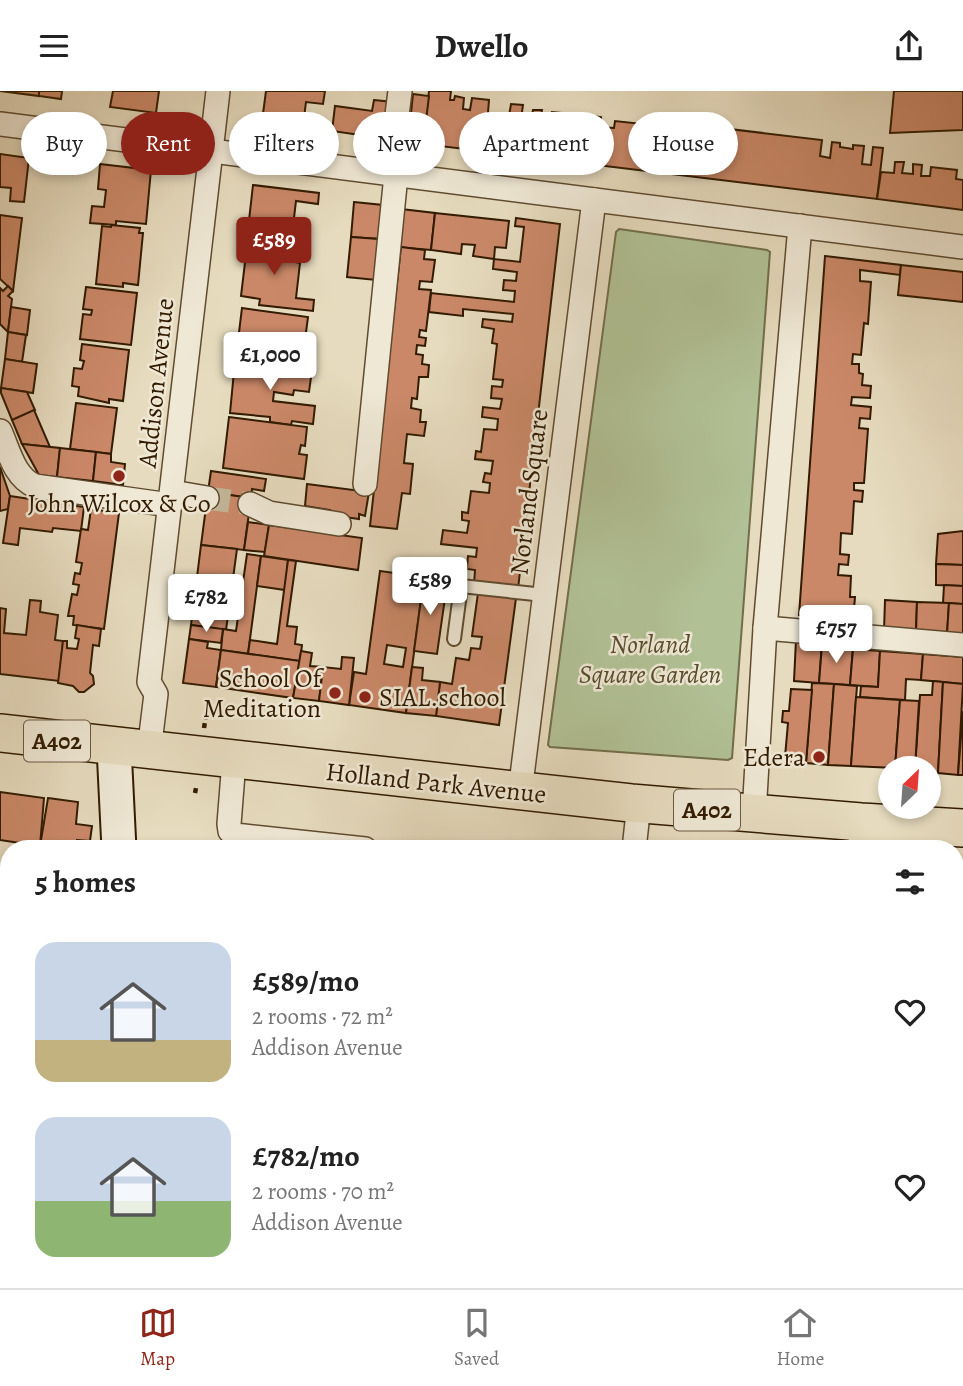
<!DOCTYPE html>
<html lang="en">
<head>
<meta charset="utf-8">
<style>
  :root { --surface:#fff; --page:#f6f6f6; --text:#222; --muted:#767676; --line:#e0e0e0; --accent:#8f2418 }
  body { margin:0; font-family:Alegreya,serif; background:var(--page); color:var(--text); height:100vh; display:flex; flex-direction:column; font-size:26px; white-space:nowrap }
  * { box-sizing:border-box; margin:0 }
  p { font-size:23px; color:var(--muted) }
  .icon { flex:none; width:38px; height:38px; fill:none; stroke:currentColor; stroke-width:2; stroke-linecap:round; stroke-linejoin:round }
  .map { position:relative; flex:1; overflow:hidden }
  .side { position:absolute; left:0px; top:749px; width:964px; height:448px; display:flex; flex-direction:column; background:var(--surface); border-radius:28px 28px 0 0; box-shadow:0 4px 10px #0003 }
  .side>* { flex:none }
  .guide { position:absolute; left:21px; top:21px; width:922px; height:63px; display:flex; gap:14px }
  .needle { width:46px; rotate:25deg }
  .fabs { position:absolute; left:878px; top:665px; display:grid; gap:14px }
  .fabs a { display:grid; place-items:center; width:63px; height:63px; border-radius:50%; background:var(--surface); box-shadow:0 4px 10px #0003; font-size:35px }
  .price { position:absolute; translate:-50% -60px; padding:0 16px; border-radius:7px; background:#fff; color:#222; font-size:23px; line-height:46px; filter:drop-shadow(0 2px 4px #0008) }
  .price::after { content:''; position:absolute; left:50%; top:42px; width:21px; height:16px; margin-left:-10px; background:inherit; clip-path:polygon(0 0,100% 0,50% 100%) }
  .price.selected { background:var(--accent); color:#fff }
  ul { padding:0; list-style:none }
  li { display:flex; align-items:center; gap:21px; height:175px; padding:0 35px }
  li span { display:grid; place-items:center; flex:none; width:196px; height:140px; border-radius:21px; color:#555 }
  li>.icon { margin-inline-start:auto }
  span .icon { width:84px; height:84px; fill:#fffc; stroke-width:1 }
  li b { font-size:30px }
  h2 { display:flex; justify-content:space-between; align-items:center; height:84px; padding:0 35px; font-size:30px }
  .pill { padding:0 24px; border-radius:32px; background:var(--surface); box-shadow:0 4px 10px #0003; font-size:24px; line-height:63px }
  .pill.selected { background:var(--accent); color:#fff }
  header { display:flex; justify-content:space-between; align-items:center; height:91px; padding:0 35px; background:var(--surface); font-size:32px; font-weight:700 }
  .tab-bar { display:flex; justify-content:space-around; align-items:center; height:98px; border-top:2px solid var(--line); background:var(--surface); font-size:19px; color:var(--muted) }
  .tab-bar a { display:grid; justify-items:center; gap:4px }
  .tab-bar .selected { color:var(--accent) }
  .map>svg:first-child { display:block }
  .green { fill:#b1c195; stroke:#726e4a; stroke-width:2 }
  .building { fill:#ca8868; stroke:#321b00; stroke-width:2; fill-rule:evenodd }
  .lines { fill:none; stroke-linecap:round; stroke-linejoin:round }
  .street-tunnel { stroke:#c2b598; stroke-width:23; stroke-dasharray:23 11; stroke-linecap:butt }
  .lane-casing { stroke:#5f4b30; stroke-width:16 }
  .street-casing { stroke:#5f4b30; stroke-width:26 }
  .secondary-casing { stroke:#321b00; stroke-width:37 }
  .primary-casing { stroke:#321b00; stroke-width:40 }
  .path { stroke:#321b00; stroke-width:4.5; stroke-dasharray:5 3.5; stroke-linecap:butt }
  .lane { stroke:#efe8d5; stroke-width:12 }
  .street { stroke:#efe8d5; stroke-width:23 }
  .secondary { stroke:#efe8d5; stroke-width:33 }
  .primary { stroke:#e6dbbe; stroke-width:37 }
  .poi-dot { fill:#8f2418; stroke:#efe8d5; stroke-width:2.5 }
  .labels { text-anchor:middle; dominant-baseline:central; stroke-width:5; stroke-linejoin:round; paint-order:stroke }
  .shield { fill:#efe8d5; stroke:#6b5840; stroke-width:2 }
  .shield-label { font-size:24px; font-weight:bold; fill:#321b00 }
  .street-label { font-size:26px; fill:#321b00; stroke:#efe8d5 }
  .poi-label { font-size:26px; fill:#321b00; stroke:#efe8d5; text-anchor:end }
  .park-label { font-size:26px; font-style:italic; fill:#584d2d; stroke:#efe8d5 }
</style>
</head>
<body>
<header><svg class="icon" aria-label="menu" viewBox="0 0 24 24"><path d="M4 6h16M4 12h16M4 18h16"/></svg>Dwello<svg class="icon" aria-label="share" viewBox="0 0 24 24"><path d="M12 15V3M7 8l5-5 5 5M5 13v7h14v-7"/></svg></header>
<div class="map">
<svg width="963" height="1197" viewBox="0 0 963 1197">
  <rect width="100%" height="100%" fill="#e6dbbe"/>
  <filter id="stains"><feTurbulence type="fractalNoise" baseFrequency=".00286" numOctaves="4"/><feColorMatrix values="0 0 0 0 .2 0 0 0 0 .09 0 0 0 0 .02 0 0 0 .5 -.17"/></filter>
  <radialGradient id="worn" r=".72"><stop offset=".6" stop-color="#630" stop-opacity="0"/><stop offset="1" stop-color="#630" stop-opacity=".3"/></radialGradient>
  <polygon class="green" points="619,138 767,159 770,161 732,667 728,669 550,656 548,654 616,141"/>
  <g class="building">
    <polygon points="0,0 39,0 39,5"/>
    <polygon points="39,0 62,0 61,8 39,5"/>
    <polygon points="113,0 159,0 156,22 110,16"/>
    <polygon points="266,0 325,0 323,13 306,11 303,35 309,36 308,43 289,40 290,33 262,30"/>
    <polygon points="429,0 451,0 450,9 454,9 455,5 464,7 463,18 470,19 472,7 489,9 488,22 509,25 511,13 523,14 521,28 531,30 533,19 542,19 540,31 551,32 552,21 561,22 560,33 575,35 577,23 601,26 600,36 614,37 615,30 670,36 670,31 822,49 820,65 830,67 832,51 840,52 840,56 853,58 853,54 864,55 862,73 871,74 873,56 883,57 877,108 423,53"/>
    <polygon points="894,0 963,0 963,39 890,42"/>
    <polygon points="413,3 429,5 423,53 408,51"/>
    <polygon points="374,9 393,11 388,48 332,40 335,15 372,20"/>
    <polygon points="0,63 29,67 24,111 10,110 11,97 0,96"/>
    <polygon points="895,71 904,71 902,82 913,83 913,73 922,74 921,85 930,85 931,76 957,79 956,88 963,89 963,119 877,108 881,81 894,82"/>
    <polygon points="100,73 151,79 146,133 116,130 116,134 90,132 92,115 104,116 106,99 98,98"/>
    <polygon points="253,94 319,102 318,113 296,110 294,127 307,129 306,140 293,139 293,144 296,145 295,150 301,151 300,156 247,147"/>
    <polygon points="354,111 383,114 379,148 351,146"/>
    <polygon points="401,118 435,122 431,159 397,156"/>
    <polygon points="435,122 509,130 506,157 495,156 494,168 473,165 475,154 462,153 461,163 431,159"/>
    <polygon points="0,124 22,127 13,200 0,188"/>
    <polygon points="516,127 560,133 518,498 474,493 475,479 467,478 468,465 476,466 477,457 441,453 443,439 467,442 469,430 462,429 462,421 468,422 471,400 489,402 490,392 483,391 485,382 491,383 493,370 475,368 476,360 481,361 484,338 497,339 498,328 482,326 483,316 500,318 502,308 491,307 492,295 502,296 503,289 493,288 497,253 492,252 494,238 482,236 483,228 512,231 513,223 463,218 463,225 429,221 431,202 514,211 515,200 503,199 504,189 516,190 517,181 493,178 494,168 520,171 524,136 515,135"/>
    <polygon points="111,134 140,137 139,142 143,142 138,194 123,192 123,196 96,193 102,135 111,136"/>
    <polygon points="351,146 379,148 376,189 347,186"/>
    <polygon points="265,152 297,156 295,171 300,172 296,207 314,209 313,220 259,214 260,208 241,205 247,155 264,157"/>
    <polygon points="401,156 425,159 424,168 435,169 432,191 420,190 419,198 431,199 426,240 420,239 419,246 426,247 425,255 417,254 416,263 423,264 422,273 429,274 428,286 419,286 417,308 412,307 411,317 421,319 420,331 426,331 424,345 407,343 404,372 413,373 410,403 402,402 397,438 370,435"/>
    <polygon points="825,165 901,174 900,184 860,179 860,190 871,191 868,233 864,232 861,264 853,263 852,273 859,273 859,282 863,283 862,294 871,295 870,307 852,306 851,314 871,316 870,328 860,327 859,337 868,338 864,392 854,392 854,399 863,400 862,411 854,410 852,443 841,442 840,463 849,464 848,474 839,473 838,484 851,485 850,506 855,506 854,518 835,517 834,527 799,524"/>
    <polygon points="901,174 963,181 963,211 898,204"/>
    <polygon points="8,195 13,200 8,205 12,208 8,241 0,233 0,197 3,200"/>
    <polygon points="86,196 137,202 131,254 80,248 83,223 91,224 92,219 83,218"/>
    <polygon points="11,216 30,219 27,244 8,241"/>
    <polygon points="242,217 308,226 305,249 278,245 277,256 304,259 302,274 291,272 290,276 273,274 273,271 236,266"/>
    <polygon points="8,241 26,244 22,271 5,268"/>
    <polygon points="82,253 129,259 123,310 109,308 109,312 78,305 79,296 72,295 74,277 82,278 84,270 80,269"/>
    <polygon points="5,268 37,273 33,302 1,297"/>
    <polygon points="235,270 312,279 309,301 294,299 293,304 274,301 273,310 315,315 313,333 292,330 291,334 270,331 270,326 230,322"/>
    <polygon points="1,297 27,301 35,319 12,329 1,302"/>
    <polygon points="76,312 117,317 111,363 70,358"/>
    <polygon points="34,319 50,356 22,353 12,329"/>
    <polygon points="229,326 307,336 305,355 301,354 299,363 307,364 304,388 223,377"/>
    <polygon points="22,353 60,357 57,386 39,384"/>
    <polygon points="60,357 96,361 93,390 57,386"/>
    <polygon points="96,361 111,363 111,371 125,373 123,394 93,390"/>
    <polygon points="0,376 10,405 8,418 0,420"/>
    <polygon points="211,380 266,388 264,400 252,398 251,407 208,401"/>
    <polygon points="307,393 369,401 365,425 359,423 359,428 330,424 330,419 305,415"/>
    <polygon points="208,401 251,407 244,459 201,454"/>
    <polygon points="10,405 84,416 81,440 53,437 52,441 20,437 18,454 3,452"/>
    <polygon points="91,418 119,422 104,538 73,534 74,525 68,525 72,503 77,504 79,494 73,493 75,482 80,483 82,472 76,471 81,438 88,439"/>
    <polygon points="248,431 269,434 265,461 244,459"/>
    <polygon points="269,434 362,447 358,479 264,465"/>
    <polygon points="963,440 963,474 936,473 938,443"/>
    <polygon points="201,454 237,458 226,539 191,534"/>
    <polygon points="247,463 261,465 248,563 221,559 223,538 236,540"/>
    <polygon points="261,465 288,469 285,499 257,495"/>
    <polygon points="288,469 296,470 287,535 297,536 295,553 302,554 300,570 248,563 250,549 277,553"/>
    <polygon points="936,473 963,474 963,495 936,494"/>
    <path d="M380,480L424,486L406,622L349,614L354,581L366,583ZM387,554L406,557L403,576L384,573Z"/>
    <polygon points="424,486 442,489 440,499 446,500 437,563 414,560"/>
    <polygon points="944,494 963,495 963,513 943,512"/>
    <polygon points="478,502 516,507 499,634 436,625 440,591 452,593 456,567 469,569 471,557 480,558 482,546 472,545"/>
    <polygon points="30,509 41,510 40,521 58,524 55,549 63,550 59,590 0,583 0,517 6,518 4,542 26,544"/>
    <polygon points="885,509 917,511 916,541 884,540"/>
    <polygon points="917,511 949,512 947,543 916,541"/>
    <polygon points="949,512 963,513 963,543 947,543"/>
    <polygon points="77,534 101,538 99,555 93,554 90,582 93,585 94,593 84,601 79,601 73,595 58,592 63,550 67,550 67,557 77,558 79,548 75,547"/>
    <polygon points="191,534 223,538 221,552 189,548"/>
    <polygon points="189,548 208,551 207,557 221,559 216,596 183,592"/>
    <polygon points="796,549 822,551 819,592 794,590"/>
    <polygon points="822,554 853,556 850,594 819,592"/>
    <polygon points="853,558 880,560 878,596 850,594"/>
    <polygon points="221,559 300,570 293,607 216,596"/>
    <polygon points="301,560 312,562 310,575 323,576 319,610 293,607"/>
    <polygon points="880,560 923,563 921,589 906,588 905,609 860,606 861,595 878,596"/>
    <polygon points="923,563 963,566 963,593 921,589"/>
    <polygon points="342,566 354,567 349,614 319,610 323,576 341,578"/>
    <polygon points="412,576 423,577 422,589 440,591 436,625 406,622"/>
    <polygon points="933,590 943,591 938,682 929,681 929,677 915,677 920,604 932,604"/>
    <polygon points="943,591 963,593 958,684 938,682"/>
    <polygon points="812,592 834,593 828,674 806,672"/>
    <polygon points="834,593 857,595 851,675 828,674"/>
    <polygon points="791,598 812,599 806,672 789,671 785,666 788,632 782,631 783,620 789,620"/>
    <polygon points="856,606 900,609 895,677 851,675"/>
    <polygon points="900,609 919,610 915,677 895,677"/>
    <polygon points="963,620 963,684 958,684"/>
    <polygon points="0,701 44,707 40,755 0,749"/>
    <polygon points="48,707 78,711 76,733 92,735 90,750 77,749 77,758 43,758 43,755 40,755"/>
    <polygon points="157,753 212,757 212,758 157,758"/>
    <polygon points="956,801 963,802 962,839 956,839"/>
    <polygon points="956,842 963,843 962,907 957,906 956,909"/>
    <polygon points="0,1000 9,1015 9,1041 0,1045"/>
    <polygon points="956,1015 963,1015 963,1072 960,1075 956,1074"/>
    <polygon points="4,1049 9,1055 9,1105 0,1096 0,1052"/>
    <polygon points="956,1112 963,1113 963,1145 956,1145"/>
    <polygon points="956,1178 963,1178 963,1197 932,1197 932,1188 956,1188"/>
    <polygon points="233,1188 480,1188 480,1197 200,1197 200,1190"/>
    <polygon points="545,1188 591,1188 592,1197 545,1197"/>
    <polygon points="772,1188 768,1197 714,1197 714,1195 717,1194 714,1188"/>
    <rect x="882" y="1188" width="50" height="9"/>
  </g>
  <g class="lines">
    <polyline class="street-tunnel" points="207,407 250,413"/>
    <defs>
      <polyline id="lane" points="454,548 461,495 544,504"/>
      <g id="street">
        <polyline points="0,33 963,156"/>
        <path d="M0,340C9,360 14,386 35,395L170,414"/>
        <polyline points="365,393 396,84 393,56 400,0"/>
        <polyline points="172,401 207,407"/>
        <polyline points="250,413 269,422 339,433"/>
        <polyline points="765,537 963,554"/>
        <polyline points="149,660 156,603 149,591 218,0"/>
        <polyline points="234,670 229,733 230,740 235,744 365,758"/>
        <polyline points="520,701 594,109"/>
        <polyline points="754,723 765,537 800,135"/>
        <polyline points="634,758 639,713"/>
        <polyline points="860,758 861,731"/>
        <polyline points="956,960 963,960"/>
        <polyline points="956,1164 963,1164"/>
        <polyline points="509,1188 509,1197"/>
        <polyline points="827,1197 828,1188"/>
      </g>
      <g id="secondary">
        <polyline points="114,657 119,758"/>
        <polyline points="0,1150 9,1159"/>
        <polyline points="37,1188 46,1197"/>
        <polyline points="136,1188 136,1197"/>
      </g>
      <polyline id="primary" points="0,642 631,712 861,731 963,737"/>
    </defs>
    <use href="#lane" class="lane-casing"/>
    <use href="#street" class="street-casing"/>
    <use href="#secondary" class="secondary-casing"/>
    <use href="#primary" class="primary-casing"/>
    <g class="path">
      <polyline points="204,637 206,624"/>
      <polyline points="195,702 196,697"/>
    </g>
    <use href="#lane" class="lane"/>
    <use href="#street" class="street"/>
    <use href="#secondary" class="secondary"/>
    <use href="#primary" class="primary"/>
  </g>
  <g class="poi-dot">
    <circle cx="119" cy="385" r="7"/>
    <circle cx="335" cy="602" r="7"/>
    <circle cx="365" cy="606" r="7"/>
    <circle cx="819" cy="666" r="7"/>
  </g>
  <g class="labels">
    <g class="shield">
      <rect x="24" y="629.5" width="66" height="41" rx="5"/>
      <rect x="674" y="698.5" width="66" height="41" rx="5"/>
    </g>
    <g class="shield-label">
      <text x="57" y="650">A402</text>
      <text x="707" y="719">A402</text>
    </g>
    <g class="street-label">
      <text transform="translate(156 292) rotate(-84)">Addison Avenue</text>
      <text transform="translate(529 401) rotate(-83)">Norland Square</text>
      <text transform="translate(436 692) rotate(6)">Holland Park Avenue</text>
    </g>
    <g class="poi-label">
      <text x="119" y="412" text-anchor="middle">John Wilcox &amp; Co</text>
      <text x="321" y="587">School Of<tspan x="321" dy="30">Meditation</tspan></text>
      <text x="379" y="606" text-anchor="start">SIAL.school</text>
      <text x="805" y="666">Edera</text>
    </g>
    <g class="park-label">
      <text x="650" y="553">Norland<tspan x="650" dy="30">Square Garden</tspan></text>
    </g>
  </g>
  <rect width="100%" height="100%" filter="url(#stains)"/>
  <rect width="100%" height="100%" fill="url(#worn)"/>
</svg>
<div class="fabs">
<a><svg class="needle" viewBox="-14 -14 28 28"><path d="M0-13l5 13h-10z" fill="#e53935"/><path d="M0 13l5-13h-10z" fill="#767676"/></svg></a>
</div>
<b class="price selected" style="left:274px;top:186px">£589</b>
<b class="price" style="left:270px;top:301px">£1,000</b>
<b class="price" style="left:430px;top:526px">£589</b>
<b class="price" style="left:206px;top:543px">£782</b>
<b class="price" style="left:836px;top:574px">£757</b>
<div class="guide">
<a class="pill">Buy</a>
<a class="pill selected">Rent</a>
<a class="pill">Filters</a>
<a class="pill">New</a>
<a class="pill">Apartment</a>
<a class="pill">House</a>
</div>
<section class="side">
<h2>5 homes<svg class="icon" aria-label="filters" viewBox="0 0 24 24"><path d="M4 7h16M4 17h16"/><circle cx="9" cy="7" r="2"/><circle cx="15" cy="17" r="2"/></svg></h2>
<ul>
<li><span style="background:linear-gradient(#c9d6e8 70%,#c2b280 0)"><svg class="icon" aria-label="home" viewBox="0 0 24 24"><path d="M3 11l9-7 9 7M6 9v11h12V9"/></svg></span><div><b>£589/mo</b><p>2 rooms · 72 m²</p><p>Addison Avenue</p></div><svg class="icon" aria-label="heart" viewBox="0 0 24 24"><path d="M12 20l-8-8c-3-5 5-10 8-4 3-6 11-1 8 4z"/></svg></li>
<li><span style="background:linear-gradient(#c9d6e8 60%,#8fb573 0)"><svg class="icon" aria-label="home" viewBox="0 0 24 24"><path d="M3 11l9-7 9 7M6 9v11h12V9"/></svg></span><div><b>£782/mo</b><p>2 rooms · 70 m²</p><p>Addison Avenue</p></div><svg class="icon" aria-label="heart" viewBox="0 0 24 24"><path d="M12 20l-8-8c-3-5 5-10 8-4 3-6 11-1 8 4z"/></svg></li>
</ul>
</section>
</div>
<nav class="tab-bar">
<a class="selected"><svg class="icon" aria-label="map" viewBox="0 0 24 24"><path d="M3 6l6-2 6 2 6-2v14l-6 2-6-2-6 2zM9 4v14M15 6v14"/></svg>Map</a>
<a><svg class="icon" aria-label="saved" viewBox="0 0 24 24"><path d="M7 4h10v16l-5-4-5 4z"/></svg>Saved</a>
<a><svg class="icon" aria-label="home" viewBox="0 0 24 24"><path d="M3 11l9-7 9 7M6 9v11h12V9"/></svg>Home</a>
</nav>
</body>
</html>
